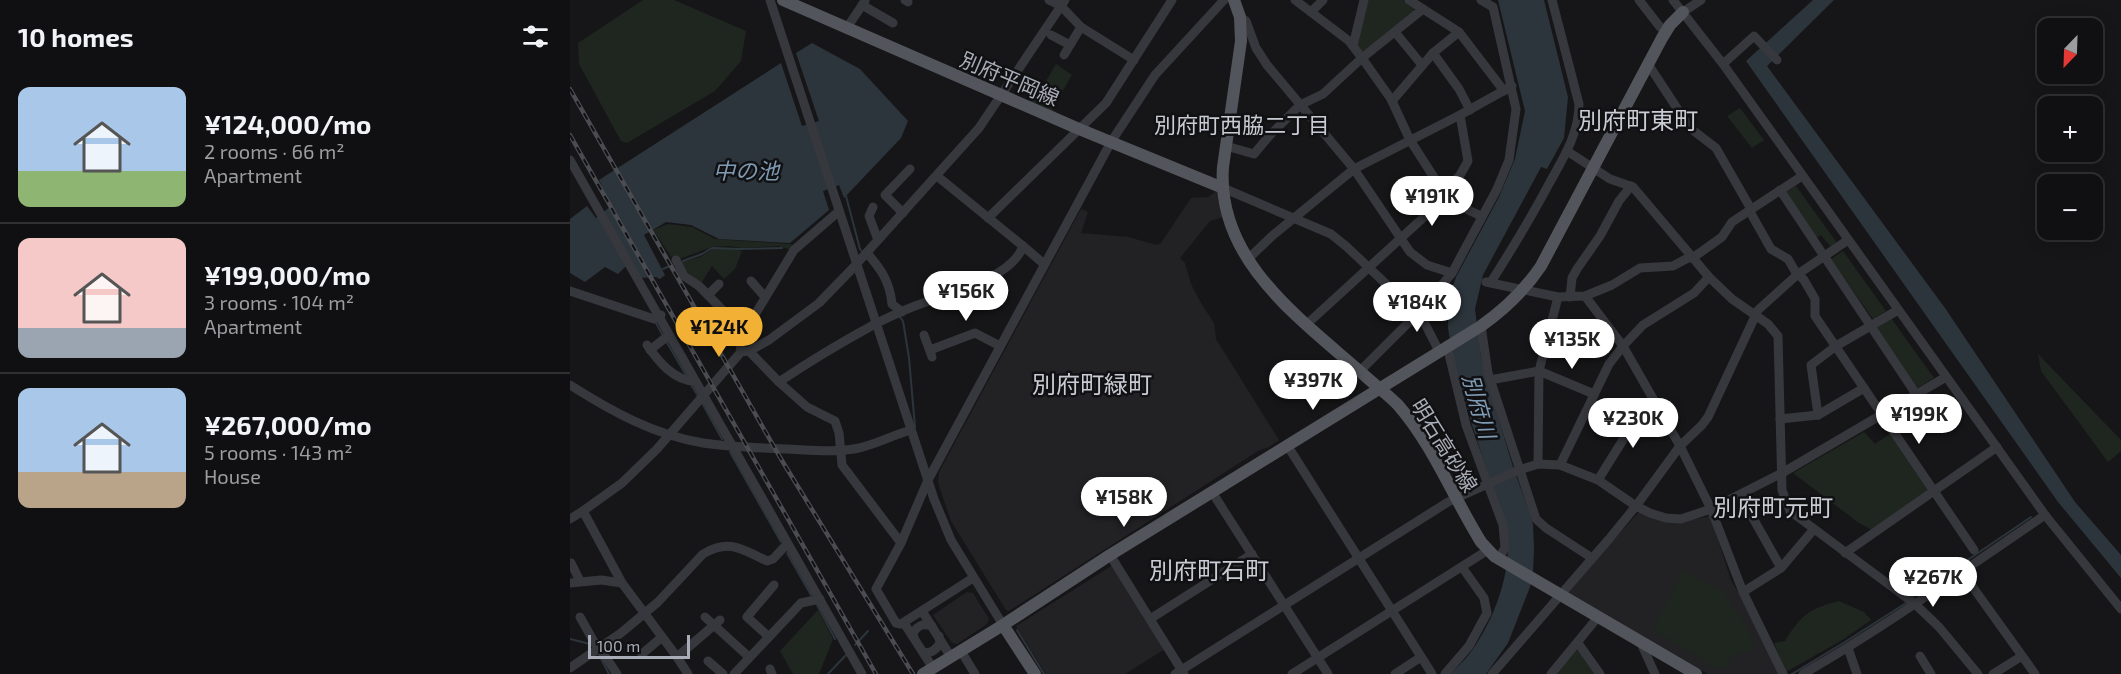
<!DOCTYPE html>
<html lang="en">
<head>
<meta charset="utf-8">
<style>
  :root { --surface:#101012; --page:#19191b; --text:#f1f3f6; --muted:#9c9d9f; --line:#303032; --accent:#f2b134 }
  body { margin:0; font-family:"Exo 2","Noto Sans JP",sans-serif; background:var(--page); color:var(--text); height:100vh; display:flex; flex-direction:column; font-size:22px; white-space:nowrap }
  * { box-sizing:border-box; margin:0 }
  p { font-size:20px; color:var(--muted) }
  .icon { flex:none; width:33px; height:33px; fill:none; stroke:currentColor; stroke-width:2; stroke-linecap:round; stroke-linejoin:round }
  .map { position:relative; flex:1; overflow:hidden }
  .details { display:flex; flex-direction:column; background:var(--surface); width:570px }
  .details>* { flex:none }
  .needle { width:39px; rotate:203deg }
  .controls { position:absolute; left:1467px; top:18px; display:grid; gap:12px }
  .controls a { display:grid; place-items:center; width:66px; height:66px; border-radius:12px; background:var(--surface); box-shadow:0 3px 15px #0003,0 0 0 2px var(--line); font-size:30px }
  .scale { position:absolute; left:18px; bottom:15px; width:102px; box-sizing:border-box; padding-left:6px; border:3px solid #a8adb8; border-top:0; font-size:16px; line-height:21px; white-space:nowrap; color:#a8adb8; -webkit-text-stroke:4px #111113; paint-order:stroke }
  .price { position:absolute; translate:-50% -51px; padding:0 14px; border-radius:21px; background:#fff; color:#222; font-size:20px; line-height:39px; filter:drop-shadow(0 2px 3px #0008) }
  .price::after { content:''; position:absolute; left:50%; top:36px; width:18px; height:14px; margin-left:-9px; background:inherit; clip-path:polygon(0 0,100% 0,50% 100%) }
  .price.active { background:var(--accent); color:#111 }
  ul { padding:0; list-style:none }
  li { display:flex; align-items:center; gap:18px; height:150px; padding:0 18px }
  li+li { border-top:2px solid var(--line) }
  li span { display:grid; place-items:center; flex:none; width:168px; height:120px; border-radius:12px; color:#555 }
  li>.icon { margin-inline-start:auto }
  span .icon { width:72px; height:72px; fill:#fffc; stroke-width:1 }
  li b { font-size:26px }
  h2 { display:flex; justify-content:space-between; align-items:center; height:72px; padding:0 18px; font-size:26px }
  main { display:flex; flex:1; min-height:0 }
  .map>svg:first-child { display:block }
  .built { fill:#222225 }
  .green { fill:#1e261f }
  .water { fill:#2c353c }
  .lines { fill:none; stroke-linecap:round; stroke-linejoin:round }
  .stream { stroke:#2c353c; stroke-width:2 }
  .minor { stroke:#37383d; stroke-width:9 }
  .major { stroke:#53555c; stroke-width:12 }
  .rail-casing { stroke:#4a4c52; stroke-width:4.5 }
  .rail { stroke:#111113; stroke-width:2; stroke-dasharray:7; stroke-linecap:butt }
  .labels { text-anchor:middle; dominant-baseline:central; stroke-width:5; stroke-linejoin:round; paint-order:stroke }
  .street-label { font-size:21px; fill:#a8adb8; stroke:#111113 }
  .neighbourhood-label { font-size:22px; fill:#c9ccd4; stroke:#111113 }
  .water-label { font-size:22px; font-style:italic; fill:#7f9bb3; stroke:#111113 }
  .quarter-label { font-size:24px; fill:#c9ccd4; stroke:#111113 }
</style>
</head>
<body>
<main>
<section class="details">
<h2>10 homes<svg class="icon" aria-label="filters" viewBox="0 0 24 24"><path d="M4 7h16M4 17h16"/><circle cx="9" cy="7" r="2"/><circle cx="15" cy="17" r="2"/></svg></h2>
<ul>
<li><span style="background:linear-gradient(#a9c7e8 70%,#8fb573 0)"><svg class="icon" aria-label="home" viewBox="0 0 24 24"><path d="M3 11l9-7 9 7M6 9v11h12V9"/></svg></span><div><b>¥124,000/mo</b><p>2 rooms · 66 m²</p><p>Apartment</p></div></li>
<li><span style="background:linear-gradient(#f6c9c9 75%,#9aa5b1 0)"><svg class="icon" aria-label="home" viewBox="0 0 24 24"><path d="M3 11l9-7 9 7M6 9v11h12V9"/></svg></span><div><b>¥199,000/mo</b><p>3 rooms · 104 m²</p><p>Apartment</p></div></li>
<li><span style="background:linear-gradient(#a9c7e8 70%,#b9a48a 0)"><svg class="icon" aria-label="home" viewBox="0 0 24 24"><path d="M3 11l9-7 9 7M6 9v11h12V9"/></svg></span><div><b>¥267,000/mo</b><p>5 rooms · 143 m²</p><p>House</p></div></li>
</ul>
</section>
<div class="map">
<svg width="1551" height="674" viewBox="0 0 1551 674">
  <rect width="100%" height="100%" fill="#161618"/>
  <g class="built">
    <polygon points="647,191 653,217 640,221 610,258 615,263 621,284 631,303 644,323 646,339 709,440 699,447 688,451 439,611 436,610 381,521 368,483 369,472 511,209 518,212 511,233 558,237 587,245 591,243 621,198 638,197"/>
    <polygon points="1069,512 1107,523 1140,516 1161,580 1200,648 1208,674 1138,674 999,595 998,590"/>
    <polygon points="543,565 595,649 555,674 476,674 446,626"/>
    <polygon points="397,592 403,593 419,619 417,624 387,644 382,643 363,615"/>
  </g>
  <g class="green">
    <polygon points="73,0 104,0 176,31 171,61 145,91 57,143 51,141 9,64 8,43"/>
    <polygon points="796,0 833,0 845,8 844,12 794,51 791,51 785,43"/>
    <polygon points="486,64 502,75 482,109 492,117 459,103 463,97 466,98"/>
    <polygon points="1170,108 1194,140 1182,148 1157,116"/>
    <polygon points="1226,186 1267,243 1261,247 1251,235 1246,238 1215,193"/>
    <polygon points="98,224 122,227 145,239 221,244 223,248 221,250 209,246 171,248 159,246 142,247 104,261 83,230"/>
    <polygon points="159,248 172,251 165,269 154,279 142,266 130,285 109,263 130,257 143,249"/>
    <polygon points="1273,251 1316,311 1303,319 1261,259"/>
    <polygon points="1321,318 1364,378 1347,388 1306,327"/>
    <polygon points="1468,354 1551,440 1551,451 1538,462 1471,371"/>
    <polygon points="1294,432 1305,444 1321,433 1358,488 1357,492 1302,530 1289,523 1223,473"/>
    <polygon points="1113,571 1147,589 1152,589 1166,612 1170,614 1186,648 1162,657 1156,667 1144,669 1137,662 1082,630"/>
    <path d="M1269,601L1294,612L1301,620L1274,639L1216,672L1204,643L1215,641C1230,616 1240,608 1269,601Z"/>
    <polygon points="248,610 263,639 249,674 223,674 210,651"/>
    <polygon points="1005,650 1010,651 1025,674 985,674"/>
  </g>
  <g class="water">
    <path d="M928,0H974L998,97L994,138L977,169L971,167L913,275L905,309L911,357L915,374L943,467L960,514L963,525L964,549L963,572L960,587L938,643L916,674H881C889,665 899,656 905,646C927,613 942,569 937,530L902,425L882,353L878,328L879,298L886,277L929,197L945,159L955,111Z"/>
    <polygon points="1243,0 1264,0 1197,66 1375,308 1505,502 1551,555 1551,578 1488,502 1176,61"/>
    <polygon points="242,43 290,69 338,121 331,138 274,198 269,185 253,191 259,210 220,243 149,239 121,225 96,222 74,235 95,275 90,279 86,277 70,278 57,265 48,274 35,267 15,282 0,273 0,219 17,206 26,218 41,206 29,180 211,63 232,126 249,121 226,53"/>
  </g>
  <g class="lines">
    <g class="stream">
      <polyline points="276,196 290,249 293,253"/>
      <polyline points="113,261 132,254 142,248 169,249 212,248"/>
      <polyline points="93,269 102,265"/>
      <polyline points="329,316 333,321 339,358 345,427"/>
      <polyline points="86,323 93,336"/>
      <polyline points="96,341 116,375"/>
      <polyline points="120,383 128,396"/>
      <polyline points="131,401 152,439"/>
      <polyline points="160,452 211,542"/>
      <polyline points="217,553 241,595"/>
      <polyline points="1343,597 1461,517"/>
      <polyline points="247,605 265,639"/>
      <polyline points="447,630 474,674"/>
      <polyline points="0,639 20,644"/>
      <polyline points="285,645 298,631"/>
      <polyline points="28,653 39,674"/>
      <polyline points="258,674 276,655"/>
      <polyline points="1222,674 1275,642 1336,603"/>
    </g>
    <g class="minor">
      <polyline points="200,0 364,499 381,540 433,625"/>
      <polyline points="335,0 338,2"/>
      <polyline points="479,0 491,6 511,27 564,60"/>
      <polyline points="725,0 779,41 792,58 821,99 840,140 879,201 911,216"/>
      <polyline points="839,0 889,32 934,91"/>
      <polyline points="1069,0 1090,27 1097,30"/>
      <polyline points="1103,0 1153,64 1475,515 1551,609"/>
      <polyline points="292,5 323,23"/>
      <polyline points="741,12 753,0"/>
      <polyline points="1113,12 1131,0"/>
      <polyline points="670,17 676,21 686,48 697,65 784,169 840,252 857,265 882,273"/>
      <polyline points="276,29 295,1"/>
      <polyline points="825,32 852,65"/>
      <polyline points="481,35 500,45"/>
      <polyline points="783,46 794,0"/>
      <polyline points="863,53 889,89 900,110"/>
      <polyline points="494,55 511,27"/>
      <polyline points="1078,64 1120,128 1146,148 1181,209"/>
      <polyline points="1153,64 1184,36 1207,60"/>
      <polyline points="822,101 863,53 889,32"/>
      <polyline points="656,146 684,154 700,135 730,105 753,94 792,58 853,9"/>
      <polyline points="997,151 1040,179 1063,187 1139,277 1162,299 1198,324 1208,336 1212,490 1220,511 1345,604 1369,627 1408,674"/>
      <polyline points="0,160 292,674"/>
      <polyline points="653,188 761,234 777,247 852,318 869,351"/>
      <polyline points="1210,190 1346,394"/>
      <polyline points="874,193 890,175 898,161 890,115"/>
      <polyline points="303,207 299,216 308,240"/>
      <polyline points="1179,210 1201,249 1218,259 1225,271 1234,280 1245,299 1245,316 1404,550"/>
      <polyline points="333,213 315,195 340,169"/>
      <polyline points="418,218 536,103 602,0"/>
      <polyline points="453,246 474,264"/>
      <path d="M297,253C311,269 320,282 322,304L332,312"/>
      <polyline points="106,260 114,276 129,286 171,329"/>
      <polyline points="677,260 702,236 784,169 890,115 942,86"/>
      <polyline points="181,281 195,297"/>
      <polyline points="916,282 988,297 1015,296 1042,285 1070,268 1103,266 1116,259 1124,257 1152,237 1162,222 1232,176"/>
      <path d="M921,282C942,249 962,216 980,182C994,157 1009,133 1009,104L982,0"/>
      <polyline points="0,291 84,319 91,315"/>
      <polyline points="138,295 149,284"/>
      <polyline points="1015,296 1053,346 1110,446 1141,509 1173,592 1213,674"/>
      <polyline points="1000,297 1002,278 1007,269 1030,236 1049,201 1061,186"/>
      <polyline points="737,324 877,196"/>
      <polyline points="911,326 918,373 966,519 976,528 1022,558"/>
      <polyline points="354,335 362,357"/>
      <path d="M77,345C88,361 104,381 125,381"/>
      <polyline points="877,346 896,425 933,525 935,548 928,559"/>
      <polyline points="80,350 99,335"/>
      <polyline points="360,350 405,333 430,346"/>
      <polyline points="179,351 209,382 237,407 265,421 269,433 272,465 331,543"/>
      <polyline points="171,352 169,332 171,329 186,313 224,250 268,212"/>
      <polyline points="790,371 848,313 882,273 927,189 939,160 946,109 923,7 911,0"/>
      <polyline points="920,380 969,371 1024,394"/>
      <path d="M209,382C240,361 272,342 305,324C321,316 338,308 356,302C383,292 443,277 453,246L367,176"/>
      <path d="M0,385C41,411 84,435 133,443C161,447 188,448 216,449C240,450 265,453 289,448C307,444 323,435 341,430"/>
      <polyline points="1248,415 1241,365 1266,346 1328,310"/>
      <polyline points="1210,419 1248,415 1294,388"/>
      <polyline points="717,445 862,674"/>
      <polyline points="968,464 969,371 988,297"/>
      <polyline points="990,465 1039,364 1053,346 1073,325 1124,293 1139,277"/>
      <polyline points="1028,480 1061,427 1090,410"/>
      <polyline points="642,492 758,674"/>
      <polyline points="1170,495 1211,568"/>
      <polyline points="0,519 13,511"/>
      <polyline points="1275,553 1427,447"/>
      <polyline points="540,555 614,674"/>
      <polyline points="1,563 10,581"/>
      <polyline points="1392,572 1465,674"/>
      <polyline points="403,578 331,624 326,623 306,589 331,543 358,480 541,142 585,75 654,0"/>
      <polyline points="0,583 31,580 52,583"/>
      <polyline points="1173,592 1211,568 1244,529"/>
      <polyline points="352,611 381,657"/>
      <polyline points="10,617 28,649"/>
      <polyline points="135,617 179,657"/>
      <polyline points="580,619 682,554"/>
      <polyline points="334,623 363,668"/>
      <polyline points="199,637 177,617 204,585"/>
      <path d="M344,638L343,633C348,625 353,623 362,626"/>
      <polyline points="1070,641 1085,674"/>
      <polyline points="1008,643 1030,674"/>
      <polyline points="29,647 47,674"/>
      <polyline points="1278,648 1287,674"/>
      <polyline points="391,651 405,674"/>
      <path d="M353,652C361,654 365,650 370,644L369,636"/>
      <polyline points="72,654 92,637"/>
      <polyline points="1350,656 1361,674"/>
      <polyline points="107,657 150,620"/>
      <polyline points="138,661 153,674"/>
      <path d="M0,668L51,633L88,602L133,554C160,538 173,550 197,561L203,559L217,544"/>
      <polyline points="200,669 202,674"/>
      <polyline points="118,674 107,657 52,583 13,511 52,483 87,449 171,352 179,351 199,340 249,303 281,270 409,128 495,0"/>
      <polyline points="164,674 231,603 250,599"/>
      <polyline points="605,674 878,502 949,470 968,464 990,465 1028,480 1066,506 1080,513 1096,518 1111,519 1141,509 1212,473 1376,377"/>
      <polyline points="722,674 918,550"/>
      <polyline points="825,674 851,657"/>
      <polyline points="875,674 899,646 917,613 914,598 892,567"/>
      <polyline points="922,674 1039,539 1066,506 1110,446 1132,425 1138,417 1188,310 1228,274 1278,240"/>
      <polyline points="981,674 1028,617"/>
      <path d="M1233,674C1317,626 1395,569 1475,515"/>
      <polyline points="1423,674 1452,656"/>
    </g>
    <g class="major">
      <polyline points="213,0 509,129 653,188"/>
      <path d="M664,0L670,17L671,41L653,167C646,261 732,320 794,375C805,385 817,394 828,405C863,445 883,497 911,542L924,556L1126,674"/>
      <polyline points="433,625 465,674"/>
      <path d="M353,674L433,625L540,555L911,326C935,309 955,290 971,266L1092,38L1100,25L1113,12"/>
    </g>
    <defs>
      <g id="rail">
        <polyline points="0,89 211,459 343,674"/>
        <polyline points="0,135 306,674"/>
      </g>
    </defs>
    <use href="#rail" class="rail-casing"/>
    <use href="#rail" class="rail"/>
  </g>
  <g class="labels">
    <g class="street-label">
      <text transform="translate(440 78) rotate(23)">別府平岡線</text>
      <text transform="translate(875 445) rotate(58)">明石高砂線</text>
    </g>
    <g class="neighbourhood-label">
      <text x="672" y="124">別府町西脇二丁目</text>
    </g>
    <g class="water-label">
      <text x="176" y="170">中の池</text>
      <text transform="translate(910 406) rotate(74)">別府川</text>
    </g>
    <g class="quarter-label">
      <text x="1068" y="119">別府町東町</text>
      <text x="522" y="383">別府町緑町</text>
      <text x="1203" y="506">別府町元町</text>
      <text x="639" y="569">別府町石町</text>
    </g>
  </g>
</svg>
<div class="controls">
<a><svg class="needle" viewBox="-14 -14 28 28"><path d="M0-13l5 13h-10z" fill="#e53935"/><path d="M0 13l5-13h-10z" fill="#9c9d9f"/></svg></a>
<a>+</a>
<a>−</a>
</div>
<div class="scale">100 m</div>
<b class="price" style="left:862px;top:227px">¥191K</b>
<b class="price" style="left:396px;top:322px">¥156K</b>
<b class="price" style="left:847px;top:333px">¥184K</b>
<b class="price active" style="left:149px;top:358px">¥124K</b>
<b class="price" style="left:1002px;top:370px">¥135K</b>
<b class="price" style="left:743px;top:411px">¥397K</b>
<b class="price" style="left:1349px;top:445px">¥199K</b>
<b class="price" style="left:1063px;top:449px">¥230K</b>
<b class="price" style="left:554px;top:528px">¥158K</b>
<b class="price" style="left:1363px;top:608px">¥267K</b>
</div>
</main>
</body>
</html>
